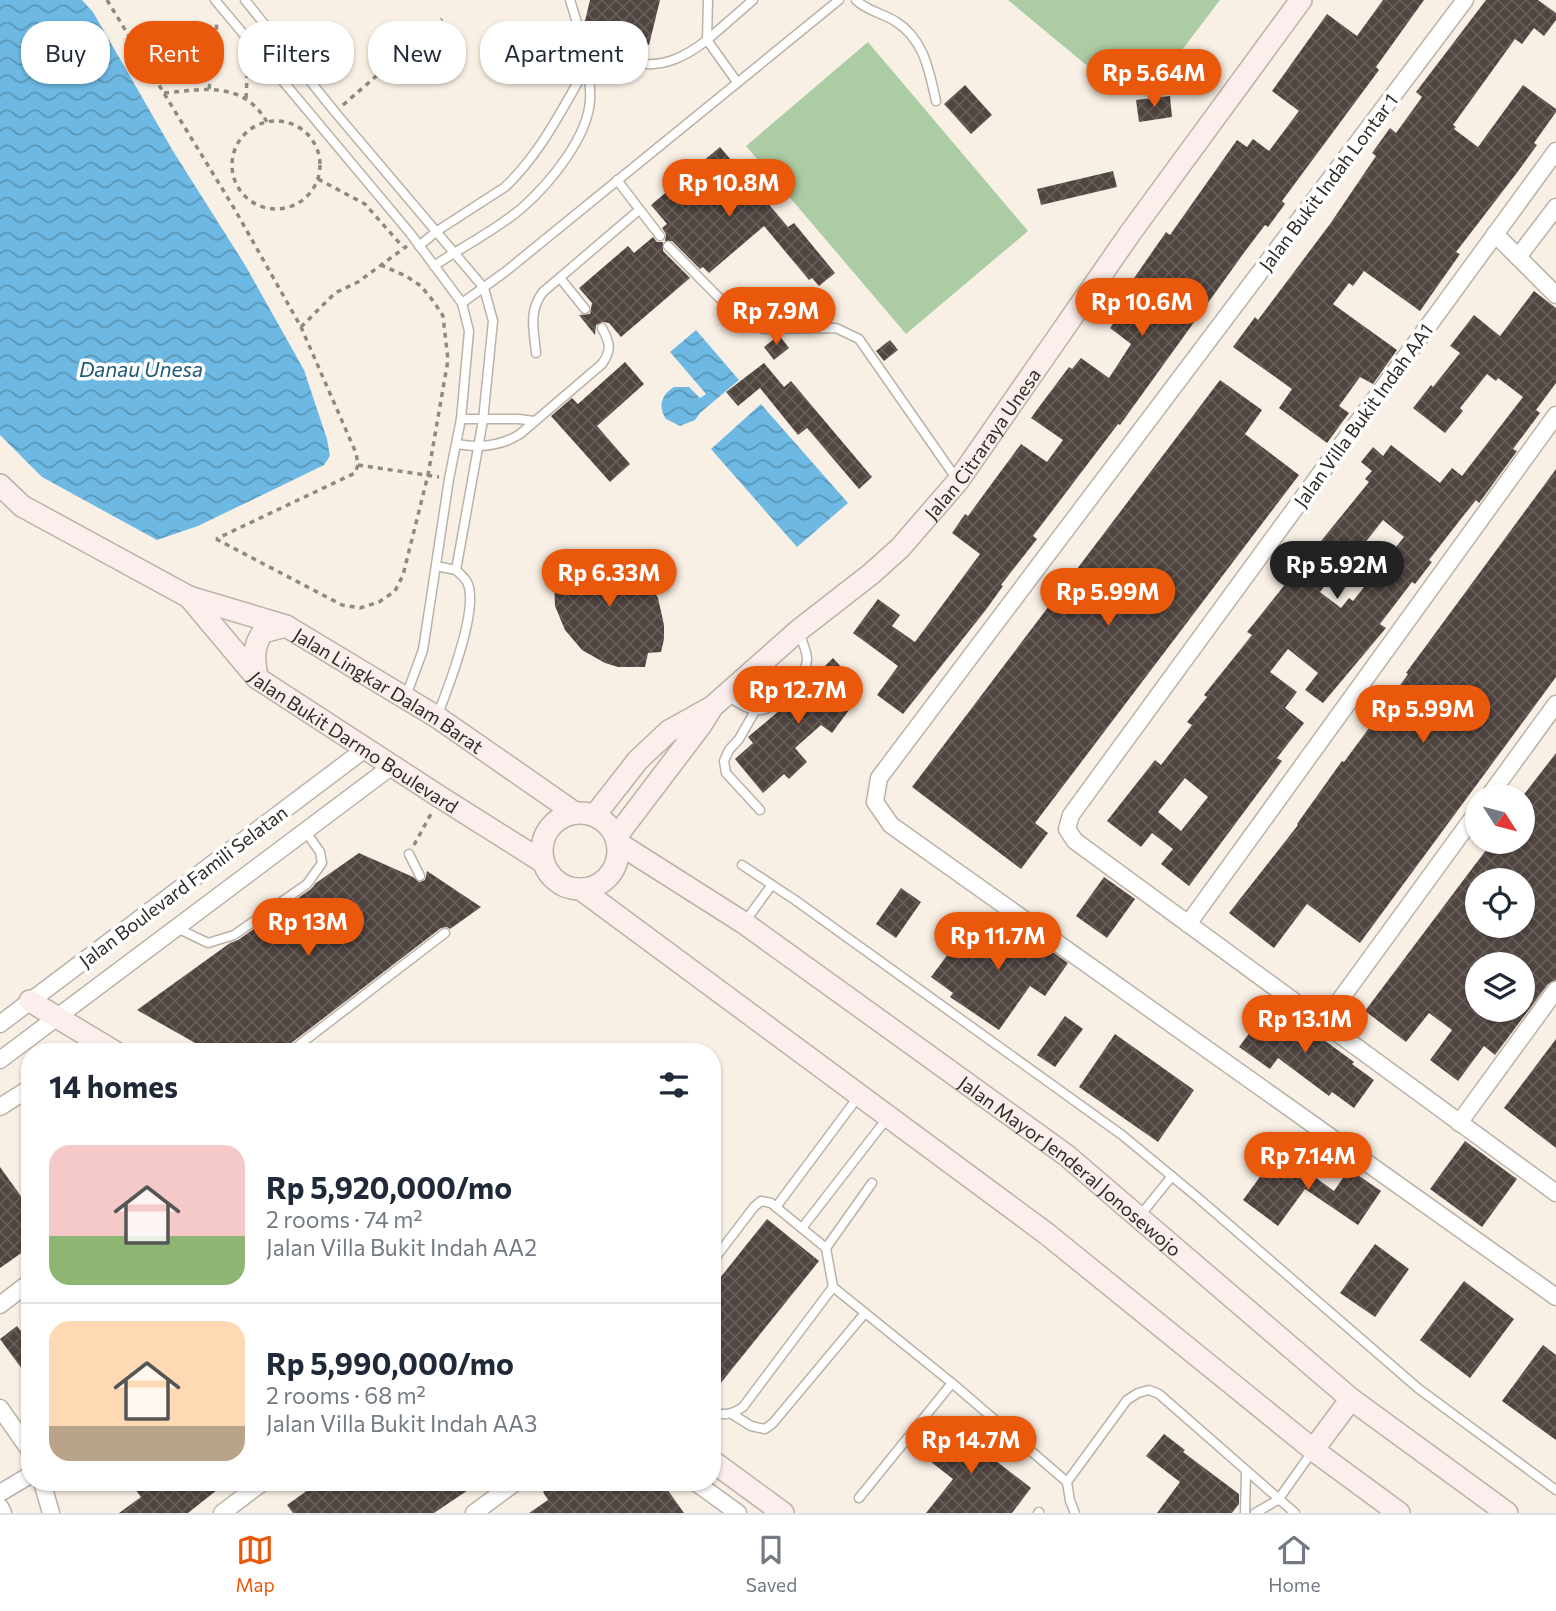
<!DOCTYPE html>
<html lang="en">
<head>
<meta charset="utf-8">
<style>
  :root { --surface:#fff; --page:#f2f2f3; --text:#1f2937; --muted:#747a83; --line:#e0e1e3; --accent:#ea580c }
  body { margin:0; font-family:Commissioner,sans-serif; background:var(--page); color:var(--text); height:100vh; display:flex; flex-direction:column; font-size:26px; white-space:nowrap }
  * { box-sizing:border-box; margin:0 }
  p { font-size:23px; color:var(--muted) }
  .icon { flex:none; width:38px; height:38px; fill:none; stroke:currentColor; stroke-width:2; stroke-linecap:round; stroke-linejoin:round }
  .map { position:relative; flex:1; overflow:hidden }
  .drawer { position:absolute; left:21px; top:1043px; width:700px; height:448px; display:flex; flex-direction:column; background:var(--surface); border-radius:28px; box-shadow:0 2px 5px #0004 }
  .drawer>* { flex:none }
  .banner { position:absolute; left:21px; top:21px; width:700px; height:63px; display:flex; gap:14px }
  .needle { width:46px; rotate:126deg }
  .buttons { position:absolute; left:1465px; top:784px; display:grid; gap:14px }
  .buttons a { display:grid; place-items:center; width:70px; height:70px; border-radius:50%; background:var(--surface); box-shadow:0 2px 5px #0004; font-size:35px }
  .price { position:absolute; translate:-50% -60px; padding:0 16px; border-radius:24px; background:var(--accent); color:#fff; font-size:23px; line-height:46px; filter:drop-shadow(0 2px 4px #0008) }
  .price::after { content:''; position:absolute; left:50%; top:42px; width:21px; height:16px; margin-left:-10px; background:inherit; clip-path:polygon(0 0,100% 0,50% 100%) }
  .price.on { background:#222; color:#fff }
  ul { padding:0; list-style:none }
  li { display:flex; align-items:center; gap:21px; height:175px; padding:0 28px }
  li+li { border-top:2px solid var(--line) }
  li span { display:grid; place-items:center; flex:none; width:196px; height:140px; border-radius:21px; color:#555 }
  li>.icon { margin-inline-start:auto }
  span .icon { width:84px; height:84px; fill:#fffc; stroke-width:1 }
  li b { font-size:30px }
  h2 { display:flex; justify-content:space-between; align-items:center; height:84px; padding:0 28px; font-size:30px }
  .tag { padding:0 24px; border-radius:28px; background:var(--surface); box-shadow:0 2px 5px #0004; font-size:24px; line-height:63px }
  .tag.on { background:var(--accent); color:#fff }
  .tab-bar { display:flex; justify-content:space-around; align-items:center; height:98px; border-top:2px solid var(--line); background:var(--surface); font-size:19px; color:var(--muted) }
  .tab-bar a { display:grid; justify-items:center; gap:4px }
  .tab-bar .on { color:var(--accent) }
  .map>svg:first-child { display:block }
  .green { fill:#accda3 }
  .water { fill:url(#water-waves) }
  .building { fill:url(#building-cross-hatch); fill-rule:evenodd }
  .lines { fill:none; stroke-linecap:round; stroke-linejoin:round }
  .lane-casing { stroke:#bab2a7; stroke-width:11 }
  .street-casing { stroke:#bab2a7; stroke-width:19 }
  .secondary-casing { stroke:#bab2a7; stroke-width:24 }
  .path { stroke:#8f8981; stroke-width:3.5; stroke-dasharray:5 5; stroke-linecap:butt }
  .lane { stroke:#fff; stroke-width:8 }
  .street { stroke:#fff; stroke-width:16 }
  .secondary { stroke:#fceeec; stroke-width:21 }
  .labels { text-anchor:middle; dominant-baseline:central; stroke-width:7; stroke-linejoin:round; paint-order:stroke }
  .street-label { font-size:19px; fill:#2f2c27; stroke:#fff }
  .water-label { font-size:21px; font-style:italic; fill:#1f5977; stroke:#fff }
</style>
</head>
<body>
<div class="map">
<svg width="1556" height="1513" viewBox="0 0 1556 1513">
  <defs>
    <pattern id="water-waves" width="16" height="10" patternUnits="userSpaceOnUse" patternTransform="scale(1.75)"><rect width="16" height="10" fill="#6db9e3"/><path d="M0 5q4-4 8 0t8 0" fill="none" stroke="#5a97b8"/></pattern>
    <pattern id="building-cross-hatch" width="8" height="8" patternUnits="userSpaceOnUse" patternTransform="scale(1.75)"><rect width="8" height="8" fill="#514541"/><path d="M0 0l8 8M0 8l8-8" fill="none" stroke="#675e5a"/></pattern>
  </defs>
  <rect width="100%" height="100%" fill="#f9f0e5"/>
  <g class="green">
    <polygon points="1008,0 1220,0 1166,71 1114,88"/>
    <polygon points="868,42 1028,231 906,334 746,146"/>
  </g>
  <g class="water">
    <polygon points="0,0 82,0 93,12 173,151 245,265 304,370 327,439 330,456 324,465 198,526 157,540 42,477 0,435"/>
    <path d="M696,330L739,380L700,413L695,420L680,426L666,419C658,406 661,395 674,387H689L700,398L706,394L670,352Z"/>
    <polygon points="761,404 848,503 797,547 711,449"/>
  </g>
  <g class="building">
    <polygon points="590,0 660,0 649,45 586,31 584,25"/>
    <polygon points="1383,0 1424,0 1376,67 1379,70 1282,201 1285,204 1268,227 1265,225 1246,250 1120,425 1118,424 1033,536 1037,539 1001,585 1003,586 985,611 903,714 877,695 898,666 853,633 878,599 900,615 892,626 915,642 980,554 952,533 965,514 968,516 1021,444 1047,462 1063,440 1031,418 1039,407 1069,367 1072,369 1081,358 1109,378 1131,344 1110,328 1121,313 1142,328 1159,305 1130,284 1166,232 1170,235 1237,140 1247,147 1253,139 1269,151 1299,111 1272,91 1327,14 1357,36"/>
    <polygon points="1486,0 1538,0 1556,13 1556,20 1544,36 1534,28 1522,44 1515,39 1453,125 1456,127 1454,129 1478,147 1523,85 1556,109 1556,112 1534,143 1537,145 1516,174 1456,252 1460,254 1420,311 1364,271 1353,286 1349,283 1333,304 1397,350 1373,384 1360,377 1339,406 1349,413 1327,443 1279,408 1292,389 1233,347 1255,317 1258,320 1330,224 1376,156 1372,153 1390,128 1396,133 1422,97 1416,92"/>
    <polygon points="965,85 992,115 971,134 944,104"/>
    <polygon points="1170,96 1172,117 1139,122 1136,100"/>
    <polygon points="720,147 788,227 794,223 835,273 819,286 812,278 809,280 764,226 709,273 703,267 700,269 672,241 665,241 666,234 662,228 667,224 651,205"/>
    <polygon points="1113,171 1117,187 1041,205 1037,189"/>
    <polygon points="653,237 657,242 663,242 663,251 690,278 621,337 609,323 603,322 596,325 595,335 579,315 590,314 592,303 579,288 628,246 634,253"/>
    <path d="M1534,291L1556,308V383L1536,410L1540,413L1513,449L1517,451L1482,499L1479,503L1476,500L1460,520L1429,560L1432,562L1415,584L1412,582L1380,624L1386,628L1323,703L1305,690L1318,673L1288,649L1270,672L1297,692L1285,708L1304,723L1277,758L1282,761L1189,886L1161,864L1173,849L1152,833L1141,847L1107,821L1155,760L1161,765L1192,725L1187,722L1207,697L1204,695L1252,635L1247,632L1295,572L1298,575L1323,543L1321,541L1369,482L1365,479L1372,471L1361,462L1373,447L1383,456L1391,445L1440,483L1452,468L1462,476L1523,397L1498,378L1496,381L1487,374L1460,408L1463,411L1445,433L1413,408L1431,385L1433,387L1460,353L1450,346L1474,315L1500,336ZM1383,520L1404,537L1353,601L1349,598L1341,608L1320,592L1345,560L1349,563ZM1185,778L1208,797L1181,831L1158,812Z"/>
    <polygon points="779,335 789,348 774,360 764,347"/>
    <polygon points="890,340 898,350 884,361 876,351"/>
    <polygon points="625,362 644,384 597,426 630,464 610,482 551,416 572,398 578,404"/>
    <polygon points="764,363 784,387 791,381 872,477 859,489 807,428 798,435 760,388 738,406 726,392"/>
    <polygon points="1220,380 1262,410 1245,434 1299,475 1035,823 1048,833 1021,869 912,787"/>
    <polygon points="1556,469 1556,677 1360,943 1307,904 1274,948 1229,913 1298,825 1297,824 1342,761 1344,762 1394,694 1408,674 1406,673"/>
    <polygon points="585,551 611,555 633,567 651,586 658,598 664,625 664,639 661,652 648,653 645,667 618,667 605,663 582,650 565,630 555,606 554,579 557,566 570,565 573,552"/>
    <polygon points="833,658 863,691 832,733 821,725 795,748 807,762 789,779 784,774 763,793 735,759 753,743 748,737 786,705"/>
    <path d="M1556,753V980L1548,984L1495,1055L1484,1046L1458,1081L1430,1060L1452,1030L1429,1013L1406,1042L1365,1011L1492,842H1522V797ZM1477,880H1522V926H1477ZM1477,964H1522V1010H1477Z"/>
    <polygon points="359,853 413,877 419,882 425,880 427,871 481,907 450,929 447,927 441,928 286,1047 284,1052 211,1052 137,1010 230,943 238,940 311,889 316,883"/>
    <polygon points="1104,877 1135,899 1107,938 1076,916"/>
    <polygon points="901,888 921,902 896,938 876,924"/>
    <polygon points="1005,918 1068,963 1045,996 1030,986 999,1030 950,997 953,993 931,977 962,935 983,950"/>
    <polygon points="1272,1002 1354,1062 1352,1064 1374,1080 1354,1108 1332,1092 1329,1096 1278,1058 1270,1069 1239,1047"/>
    <polygon points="1065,1016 1083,1029 1055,1067 1037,1055"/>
    <polygon points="1115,1034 1194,1090 1158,1142 1079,1087"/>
    <polygon points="1556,1039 1556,1148 1504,1108"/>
    <polygon points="1465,1141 1517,1179 1482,1227 1430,1189"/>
    <polygon points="1279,1151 1334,1191 1349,1169 1381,1191 1358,1225 1305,1189 1278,1226 1243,1200"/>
    <polygon points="0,1167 23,1199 30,1194 30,1247 0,1268"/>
    <polygon points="767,1219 819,1261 712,1394 712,1288"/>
    <polygon points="1375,1244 1409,1269 1375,1317 1340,1293"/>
    <polygon points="1464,1281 1514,1319 1470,1378 1420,1340"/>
    <polygon points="17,1326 30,1343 30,1380 0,1339"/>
    <polygon points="1543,1345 1556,1355 1556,1440 1502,1401"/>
    <polygon points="942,1419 1031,1488 1012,1513 926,1513 953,1479 917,1451"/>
    <polygon points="1164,1434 1185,1450 1183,1452 1239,1494 1239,1504 1232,1513 1157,1513 1180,1482 1146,1456"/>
    <polygon points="130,1482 227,1482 188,1513 119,1513 141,1497"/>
    <polygon points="319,1482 480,1482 434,1513 293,1513 287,1505"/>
    <polygon points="557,1482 662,1482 684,1513 529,1513 548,1500 543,1492"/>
  </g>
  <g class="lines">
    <defs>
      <g id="lane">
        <polyline points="215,0 410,233 462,303 469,331 461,419 449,479 423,650 406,696"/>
        <path d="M245,0L335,112L484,288L493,321L483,420L456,570C459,573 465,578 467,582C480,607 448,688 438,714"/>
        <path d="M856,0C867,11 882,13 895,21C924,39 929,70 936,101"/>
        <polyline points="707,40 753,0"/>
        <polyline points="707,40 708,0"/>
        <path d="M581,43C633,65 658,78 707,40L737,82"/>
        <polyline points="617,180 660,236"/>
        <path d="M419,246L437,231L505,187C541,153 562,109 586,68"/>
        <polyline points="668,246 740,319 763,329 836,328 859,339 956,478"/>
        <path d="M434,266C463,246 497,230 523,207C550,183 588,137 590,100C592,71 579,28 570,0"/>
        <polyline points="560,278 585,309"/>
        <polyline points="462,303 505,272 839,0"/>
        <path d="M536,353C534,331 528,311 543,292L639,210"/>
        <polyline points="461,419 519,419 534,421"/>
        <path d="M457,444C479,448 500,447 520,434L602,364C612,350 610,343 602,328"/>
        <polyline points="436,566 456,570"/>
        <path d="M727,696C736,701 747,710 757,710C777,712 806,679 807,659C807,651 802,641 799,633"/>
        <polyline points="755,711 739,739 729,750 724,761 726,773 760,810"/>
        <polyline points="409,854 420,876"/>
        <polyline points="742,865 795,900 1122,1135 1197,1197 1419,1389 1556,1490"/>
        <polyline points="744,923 771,886"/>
        <polyline points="177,928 208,943 234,935 307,884 322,863 320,852 306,832"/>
        <polyline points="290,1052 445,933"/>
        <polyline points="776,1207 858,1097"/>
        <polyline points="1139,1217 1172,1176"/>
        <polyline points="802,1228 888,1117"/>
        <polyline points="826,1248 872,1183"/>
        <polyline points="712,1262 754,1207 761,1201 771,1203 826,1248 833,1287 952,1383 1067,1482"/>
        <path d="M712,1410C722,1418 734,1413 743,1407L833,1287"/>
        <polyline points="732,1414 751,1426 765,1429 773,1423 865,1313"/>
        <polyline points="859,1498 952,1383"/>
        <polyline points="1038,1513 1039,1512"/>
        <polyline points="1075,1513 1070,1501 1067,1482 1127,1400 1138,1393 1149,1390 1159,1394 1295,1513"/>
        <polyline points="1245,1513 1246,1472"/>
        <polyline points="1255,1513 1278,1500 1312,1452"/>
      </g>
      <g id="street">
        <polyline points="1465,0 879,778 875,802 891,825 1556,1297"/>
        <polyline points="1556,151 1071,815 1067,829 1075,841 1556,1193"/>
        <polyline points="1495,234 1556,295"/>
        <polyline points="1518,257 1556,207"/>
        <polyline points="1489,796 1556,704"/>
        <polyline points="1188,924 1556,415"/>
        <polyline points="1324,1022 1477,812"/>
        <polyline points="0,1024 365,749"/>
        <polyline points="0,1060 392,766"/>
        <polyline points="0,1107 30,1088"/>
        <polyline points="1459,1123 1556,990"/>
        <polyline points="0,1305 30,1282"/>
        <polyline points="0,1408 30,1451"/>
        <polyline points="42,1482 51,1513"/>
        <polyline points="695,1482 738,1513"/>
        <polyline points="0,1493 30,1475"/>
        <polyline points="0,1507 3,1513"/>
        <polyline points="222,1513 263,1482"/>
        <polyline points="474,1513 516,1482"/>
      </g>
      <g id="secondary">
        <path id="s1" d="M0,485L22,506L189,597L286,626L437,717L575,813"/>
        <path id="s2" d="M189,597L257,678L440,797L543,862"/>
        <path d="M257,678C254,659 252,648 263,632L286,626"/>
        <circle cx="580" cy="851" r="38"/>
        <path id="s3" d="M595,815L638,760L669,731L712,707L799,630L871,574L900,548L958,481L1131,232L1301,0"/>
        <polyline points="616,837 701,725 711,709"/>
        <path id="s4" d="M618,843L744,923L1066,1155L1351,1399L1507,1513"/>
        <polyline points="582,890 1047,1234 1316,1452 1399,1513"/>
        <polyline points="30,1001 115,1052"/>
        <polyline points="1313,1450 1351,1399"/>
        <polyline points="712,1461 783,1513"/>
      </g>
    </defs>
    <use href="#lane" class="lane-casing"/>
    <use href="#street" class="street-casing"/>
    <use href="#secondary" class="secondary-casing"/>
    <g class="path">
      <polyline points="107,0 234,208 301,327 356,453 358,465 355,473 216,539"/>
      <polyline points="209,89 217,33 216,21"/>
      <path d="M164,93C205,89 243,81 267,122"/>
      <polyline points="246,98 248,58"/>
      <polyline points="343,105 442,19"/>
      <circle cx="276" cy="165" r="44"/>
      <polyline points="318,179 365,204 403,247"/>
      <polyline points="301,327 335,293 358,282 407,246"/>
      <polyline points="358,465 439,477"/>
      <polyline points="216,539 342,605 360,608 379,602 395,591 403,575 428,475 448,360 443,316 434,302 421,286 406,276 381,265"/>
      <polyline points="414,845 432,812"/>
    </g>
    <use href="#lane" class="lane"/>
    <use href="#street" class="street"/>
    <use href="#secondary" class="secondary"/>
  </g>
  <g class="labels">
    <g class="street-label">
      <text transform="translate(1328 182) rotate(-53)">Jalan Bukit Indah Lontar 1</text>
      <text transform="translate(1363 415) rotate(-54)">Jalan Villa Bukit Indah AA1</text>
      <text stroke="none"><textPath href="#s3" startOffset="541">Jalan Citraraya Unesa</textPath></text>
      <text stroke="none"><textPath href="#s1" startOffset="443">Jalan Lingkar Dalam Barat</textPath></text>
      <text stroke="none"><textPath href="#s2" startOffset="222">Jalan Bukit Darmo Boulevard</textPath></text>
      <text transform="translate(183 886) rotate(-37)">Jalan Boulevard Famili Selatan</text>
      <text stroke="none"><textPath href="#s4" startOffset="556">Jalan Mayor Jenderal Jonosewojo</textPath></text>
    </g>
    <g class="water-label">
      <text x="141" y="368">Danau Unesa</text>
    </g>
  </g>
</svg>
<div class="buttons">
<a><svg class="needle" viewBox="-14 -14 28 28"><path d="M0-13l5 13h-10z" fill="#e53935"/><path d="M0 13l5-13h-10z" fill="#747a83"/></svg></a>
<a><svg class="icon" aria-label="locate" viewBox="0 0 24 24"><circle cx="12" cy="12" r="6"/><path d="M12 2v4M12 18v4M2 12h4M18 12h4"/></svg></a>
<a><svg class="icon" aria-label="layers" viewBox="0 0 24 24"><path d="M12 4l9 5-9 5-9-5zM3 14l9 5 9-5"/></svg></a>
</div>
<b class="price" style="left:1154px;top:109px">Rp 5.64M</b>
<b class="price" style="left:729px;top:219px">Rp 10.8M</b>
<b class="price" style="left:1142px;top:338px">Rp 10.6M</b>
<b class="price" style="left:776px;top:347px">Rp 7.9M</b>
<b class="price on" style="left:1337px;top:601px">Rp 5.92M</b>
<b class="price" style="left:609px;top:609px">Rp 6.33M</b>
<b class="price" style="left:1108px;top:628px">Rp 5.99M</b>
<b class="price" style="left:798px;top:726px">Rp 12.7M</b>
<b class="price" style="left:1423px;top:745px">Rp 5.99M</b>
<b class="price" style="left:308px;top:958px">Rp 13M</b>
<b class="price" style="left:998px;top:972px">Rp 11.7M</b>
<b class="price" style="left:1305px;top:1055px">Rp 13.1M</b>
<b class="price" style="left:1308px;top:1192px">Rp 7.14M</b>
<b class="price" style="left:971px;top:1476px">Rp 14.7M</b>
<div class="banner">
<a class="tag">Buy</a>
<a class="tag on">Rent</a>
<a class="tag">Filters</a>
<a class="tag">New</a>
<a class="tag">Apartment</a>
</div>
<section class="drawer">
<h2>14 homes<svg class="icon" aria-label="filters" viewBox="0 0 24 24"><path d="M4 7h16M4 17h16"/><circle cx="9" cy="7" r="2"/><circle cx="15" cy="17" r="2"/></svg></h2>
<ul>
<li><span style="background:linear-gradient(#f6c9c9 65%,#8fb573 0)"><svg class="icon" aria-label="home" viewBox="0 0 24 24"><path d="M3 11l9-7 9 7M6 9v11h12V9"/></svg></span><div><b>Rp 5,920,000/mo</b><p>2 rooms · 74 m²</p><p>Jalan Villa Bukit Indah AA2</p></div></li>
<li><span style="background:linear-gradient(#ffd9b3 75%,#b9a48a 0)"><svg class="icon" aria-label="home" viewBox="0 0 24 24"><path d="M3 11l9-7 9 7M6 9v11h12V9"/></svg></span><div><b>Rp 5,990,000/mo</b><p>2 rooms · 68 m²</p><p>Jalan Villa Bukit Indah AA3</p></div></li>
</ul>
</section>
</div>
<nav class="tab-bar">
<a class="on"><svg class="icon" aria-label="map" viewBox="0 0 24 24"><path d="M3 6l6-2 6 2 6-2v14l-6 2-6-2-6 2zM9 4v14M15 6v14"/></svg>Map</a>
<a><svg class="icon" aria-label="saved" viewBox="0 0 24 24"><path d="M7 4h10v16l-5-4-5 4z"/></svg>Saved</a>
<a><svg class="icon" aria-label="home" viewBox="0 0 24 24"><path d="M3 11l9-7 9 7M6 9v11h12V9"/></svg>Home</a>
</nav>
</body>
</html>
